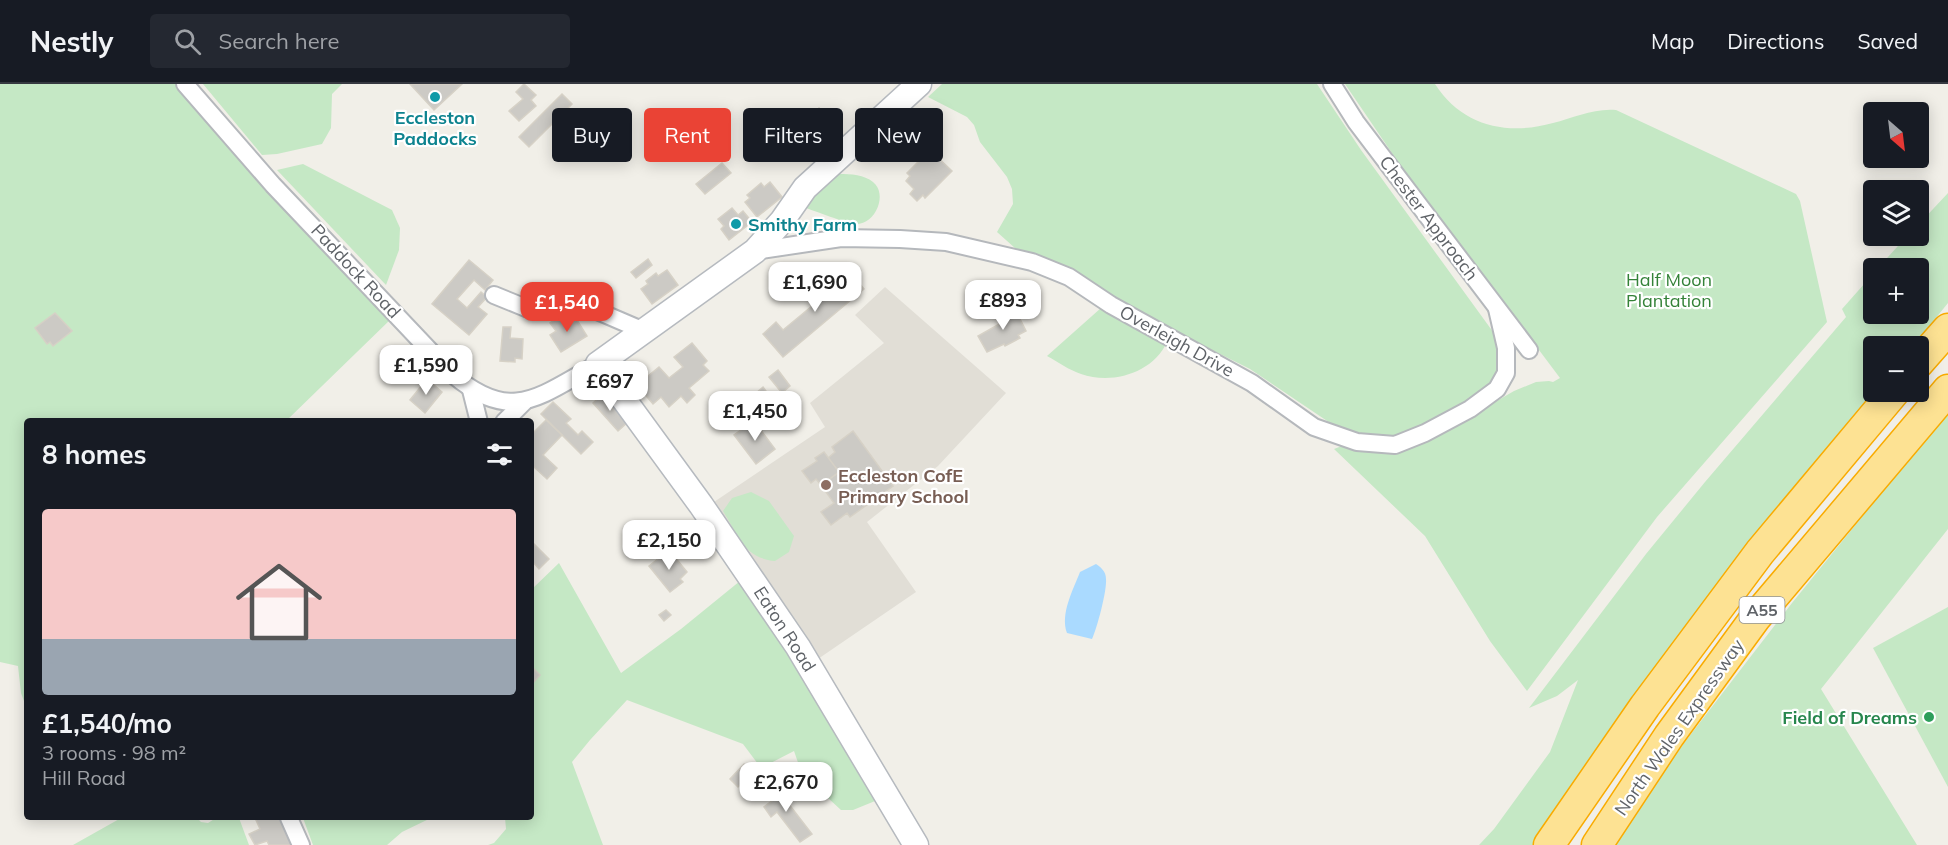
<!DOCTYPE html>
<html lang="en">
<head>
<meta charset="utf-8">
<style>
  :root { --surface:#171b24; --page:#242831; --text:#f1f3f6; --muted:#9ea1a6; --line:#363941; --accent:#ea4335 }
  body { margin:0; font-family:Mulish,sans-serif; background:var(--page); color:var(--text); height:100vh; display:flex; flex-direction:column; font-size:22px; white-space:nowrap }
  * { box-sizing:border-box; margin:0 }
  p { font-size:20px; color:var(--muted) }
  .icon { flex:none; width:33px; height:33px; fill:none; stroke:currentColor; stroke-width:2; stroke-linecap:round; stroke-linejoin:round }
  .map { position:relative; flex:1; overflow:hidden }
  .drawer { position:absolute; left:24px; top:334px; width:510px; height:402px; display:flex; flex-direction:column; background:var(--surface); border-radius:6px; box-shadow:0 3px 15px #0003 }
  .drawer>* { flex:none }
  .banner { position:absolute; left:552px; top:24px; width:570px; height:54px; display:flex; gap:12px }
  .needle { width:39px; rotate:152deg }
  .tools { position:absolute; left:1863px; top:18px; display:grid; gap:12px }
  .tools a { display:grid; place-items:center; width:66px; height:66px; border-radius:6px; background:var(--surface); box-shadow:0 3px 15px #0003; font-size:30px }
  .price { position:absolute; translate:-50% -51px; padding:0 14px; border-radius:12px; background:#fff; color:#222; font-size:20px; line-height:39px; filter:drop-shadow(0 2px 3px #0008) }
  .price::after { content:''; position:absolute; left:50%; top:36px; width:18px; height:14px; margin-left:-9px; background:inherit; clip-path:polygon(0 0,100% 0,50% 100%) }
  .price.current { background:var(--accent); color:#fff }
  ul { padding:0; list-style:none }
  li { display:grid; align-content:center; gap:12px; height:318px; padding:0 18px }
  li span { display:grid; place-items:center; height:186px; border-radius:6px; color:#555 }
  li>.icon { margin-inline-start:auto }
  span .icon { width:108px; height:108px; fill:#fffc; stroke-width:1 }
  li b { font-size:26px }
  h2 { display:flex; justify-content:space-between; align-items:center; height:72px; padding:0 18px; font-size:26px }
  .chip { padding:0 21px; border-radius:6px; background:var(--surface); box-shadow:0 3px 15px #0003; font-size:21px; line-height:54px }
  .chip.current { background:var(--accent); color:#fff }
  header { display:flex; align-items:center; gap:36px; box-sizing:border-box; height:84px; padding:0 30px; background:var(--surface); border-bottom:2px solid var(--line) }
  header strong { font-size:28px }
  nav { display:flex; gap:33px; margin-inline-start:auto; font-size:21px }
  .search { width:420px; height:54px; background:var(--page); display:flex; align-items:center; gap:15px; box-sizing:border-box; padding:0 21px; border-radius:6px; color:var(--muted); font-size:22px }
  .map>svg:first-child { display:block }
  .education { fill:#e1ded6 }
  .green { fill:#c5e8c5 }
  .water { fill:#aadaff }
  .building { fill:#cccac5; stroke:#d6d1c6; stroke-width:1.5 }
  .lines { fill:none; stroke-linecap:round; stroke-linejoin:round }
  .street-casing { stroke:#b5b8bc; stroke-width:20 }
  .secondary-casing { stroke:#b6babf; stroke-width:27 }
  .highway-casing { stroke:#f9ab00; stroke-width:33 }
  .street { stroke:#fff; stroke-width:16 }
  .secondary { stroke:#fff; stroke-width:24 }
  .highway { stroke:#fde293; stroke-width:30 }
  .culture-dot { fill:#0f9aa8; stroke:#fff; stroke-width:2 }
  .education-dot { fill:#8d6e63; stroke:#fff; stroke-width:2 }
  .leisure-dot { fill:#2e9e5b; stroke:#fff; stroke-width:2 }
  .labels { text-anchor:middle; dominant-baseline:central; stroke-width:4.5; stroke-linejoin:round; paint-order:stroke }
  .shield { fill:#fff; stroke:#8f9295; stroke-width:1.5 }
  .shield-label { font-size:16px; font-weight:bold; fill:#5f6368 }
  .culture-label { font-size:18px; font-weight:bold; fill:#0d838f; stroke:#fff }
  .street-label { font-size:18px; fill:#5f6368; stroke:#fff }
  .park-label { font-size:18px; fill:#348238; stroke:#fff }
  .education-label { font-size:18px; font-weight:bold; fill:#785e54; stroke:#fff; text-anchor:start }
  .leisure-label { font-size:18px; font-weight:bold; fill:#27864d; stroke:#fff; text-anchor:end }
</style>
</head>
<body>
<header>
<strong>Nestly</strong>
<div class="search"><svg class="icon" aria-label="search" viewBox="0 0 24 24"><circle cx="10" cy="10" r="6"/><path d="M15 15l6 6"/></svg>Search here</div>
<nav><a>Map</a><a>Directions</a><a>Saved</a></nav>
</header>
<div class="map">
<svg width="1948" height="761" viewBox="0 0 1948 761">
  <rect width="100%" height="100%" fill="#f1efe8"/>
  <polygon class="education" points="885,203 1006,309 938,382 867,438 916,508 815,577 711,420 825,343 810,319 884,259 855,231"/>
  <g class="green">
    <polygon points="0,0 175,0 235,70 392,234 286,337 27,338 27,625 21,609 18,582 0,578"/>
    <polygon points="203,0 342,0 332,10 331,44 322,60 277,70 262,71"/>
    <polygon points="942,0 1317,0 1361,66 1512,274 1514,281 1446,335 1398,352 1378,353 1345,349 1250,285 1024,172 997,148 1013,120 1012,105 1007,93 980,58 974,41 967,33 928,13"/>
    <path d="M1345,0H1435C1462,42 1507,52 1553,39C1573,34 1594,24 1616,26L1796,110L1800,117L1827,238L1657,433L1527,607L1490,557L1425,452L1334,365L1347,360L1445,347L1514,307L1536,298L1549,297L1553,298L1560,294L1398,78Z"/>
    <polygon points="303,80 392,126 400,144 399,166 386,201 277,86"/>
    <path d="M832,90C845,90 862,89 873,98C888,110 876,140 856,140C847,140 814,126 802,123Z"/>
    <polygon points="1948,109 1948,219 1913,262 1874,262 1874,308 1876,308 1536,761 1479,761 1494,745 1550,668 1578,596 1557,612 1529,624 1646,470 1705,398 1846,233 1842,225 1873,190 1874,230 1918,230 1918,184 1878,184 1907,152 1918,152 1919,140"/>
    <path d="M1101,224L1167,258C1153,289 1112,301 1081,290C1069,286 1058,278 1047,272Z"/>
    <polygon points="1948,327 1948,445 1821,605 1917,761 1613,761 1661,689 1792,519"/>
    <path d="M751,408L769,417L794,452L789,468L775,477C744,474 738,451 723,427L732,414Z"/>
    <polygon points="559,479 621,589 681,545 740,497 816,610 880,715 853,726 841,726 802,690 794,667 761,684 743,660 627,616 590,656 572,678 603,761 488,761 494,759 506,745 505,734 531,734 531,506"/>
    <polygon points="1948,523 1948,703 1873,564"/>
    <polygon points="121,734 197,734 201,738 208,739 216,734 239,734 249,761 73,761"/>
    <polygon points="303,734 431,734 402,748 387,761 313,761"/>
  </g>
  <path class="water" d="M1096,480C1102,484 1106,488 1106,495C1107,507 1097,544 1092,555L1067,549C1060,530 1073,506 1080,488Z"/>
  <g class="building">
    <polygon points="410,0 462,0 434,26"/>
    <polygon points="524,0 536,11 531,16 536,22 519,37 509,27 523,15 516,8"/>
    <polygon points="562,10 572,20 529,63 519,53"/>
    <polygon points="819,24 837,44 819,59 802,38"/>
    <polygon points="930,48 942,59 932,68 952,87 925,114 923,111 917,117 910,110 914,105 906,97 910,92 907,89 922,74 913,65"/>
    <polygon points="722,79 731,89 705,110 696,100"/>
    <polygon points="770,98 782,113 757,133 745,118 750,114 747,111 761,99 764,103"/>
    <polygon points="732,124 738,131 743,127 752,138 729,156 721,145 724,142 718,135"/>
    <polygon points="648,175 652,181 636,194 631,188"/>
    <polygon points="469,176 493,196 485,206 474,196 457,215 467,224 481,208 487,213 478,223 487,230 469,251 432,220"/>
    <polygon points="844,182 864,205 783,273 763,250 776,238 783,246 835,203 829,195"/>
    <polygon points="667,186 678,201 652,220 641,205 648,200 646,197 656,189 658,192"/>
    <polygon points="1008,222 1014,233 1018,231 1026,247 1018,251 1020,254 1005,262 1004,260 987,268 978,252 1003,238 998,228"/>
    <polygon points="55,229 72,247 53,262 50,258 47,260 35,244"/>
    <polygon points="563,230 570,241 577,236 587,252 561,268 550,251 556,247 550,239"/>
    <polygon points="503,243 511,243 510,254 523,255 522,275 515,274 515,278 500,277"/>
    <polygon points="692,259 707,277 703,281 709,287 689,304 695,311 687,319 681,312 669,323 661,313 653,320 637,301 659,283 669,294 683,283 674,273"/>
    <polygon points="778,286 790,302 782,309 769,293"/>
    <polygon points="427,295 442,308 425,329 410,316"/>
    <polygon points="763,303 771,314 749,332 741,322"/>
    <polygon points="603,310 628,338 618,347 593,319"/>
    <polygon points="553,318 571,335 566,339 578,351 582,347 593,358 581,370 541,330"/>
    <polygon points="546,336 562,351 543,371 557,384 547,395 534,383 531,386 531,351"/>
    <polygon points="754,337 775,365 756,380 734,351"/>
    <polygon points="853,347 893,402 850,433 847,429 831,441 821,428 834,419 821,401 839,388 828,374 835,368 832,363"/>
    <polygon points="824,368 839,388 821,401 816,395 811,399 802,387 817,377 815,374"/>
    <polygon points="531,457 549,475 539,485 533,478 531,480"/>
    <polygon points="669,466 687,488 680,495 683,498 670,508 649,482"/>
    <polygon points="666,526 671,531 664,537 659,531"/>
    <polygon points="531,582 540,591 531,601"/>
    <polygon points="744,680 752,689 738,703 730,695"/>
    <polygon points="771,697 812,750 800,758 777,728 771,733 764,723 773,716 763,703"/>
    <polygon points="255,734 282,734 295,761 269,761 267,757 255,761 249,750 260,745"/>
  </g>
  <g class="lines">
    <defs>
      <g id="street">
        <path d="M185,0L273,101L452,290C512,341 539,312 598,280"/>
        <polyline points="1332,0 1356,38 1529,266"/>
        <polyline points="755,167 841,154 900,155 946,158 1032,178 1069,193 1111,221 1252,299 1314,343 1357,358 1395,361 1425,349 1470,325 1497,305 1506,289 1506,264 1497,225"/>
        <polyline points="494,211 526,224 539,226 576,222 595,226 644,247"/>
        <polyline points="471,306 479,338"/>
        <polyline points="504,338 524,318"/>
        <polyline points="289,734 301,761"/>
      </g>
      <polyline id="secondary" points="916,761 798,563 701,421 598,280 755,167 782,137 805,104 919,0"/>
      <g id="highway">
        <polyline points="1918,279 1948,245"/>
        <polyline points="1549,761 1645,622 1760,468 1894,308"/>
        <polyline points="1597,761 1669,652 1756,533 1948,306"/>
      </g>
    </defs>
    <use href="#street" class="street-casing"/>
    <use href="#secondary" class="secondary-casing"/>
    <use href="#highway" class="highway-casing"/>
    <use href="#street" class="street"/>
    <use href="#secondary" class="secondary"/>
    <use href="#highway" class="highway"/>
  </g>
  <g class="culture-dot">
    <circle cx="435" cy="13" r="6"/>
    <circle cx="736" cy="140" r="6"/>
  </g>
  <circle class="education-dot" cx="826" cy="401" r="6"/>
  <circle class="leisure-dot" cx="1929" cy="633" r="6"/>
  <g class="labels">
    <rect class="shield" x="1739.5" y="513" width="45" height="26" rx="4.5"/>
    <g class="shield-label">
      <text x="1762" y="526">A55</text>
    </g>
    <g class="culture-label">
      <text x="435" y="33">Eccleston<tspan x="435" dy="21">Paddocks</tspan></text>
      <text x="748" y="140" text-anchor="start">Smithy Farm</text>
    </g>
    <g class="street-label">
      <text transform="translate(1429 134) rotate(53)">Chester Approach</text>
      <text transform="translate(356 187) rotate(47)">Paddock Road</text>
      <text transform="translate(1177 257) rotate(29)">Overleigh Drive</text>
      <text transform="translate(785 545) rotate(57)">Eaton Road</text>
      <text transform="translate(1679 643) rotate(-55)">North Wales Expressway</text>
    </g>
    <g class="park-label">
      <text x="1669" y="195">Half Moon<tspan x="1669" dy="21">Plantation</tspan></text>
    </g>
    <g class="education-label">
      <text x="838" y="391">Eccleston CofE<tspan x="838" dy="21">Primary School</tspan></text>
    </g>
    <g class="leisure-label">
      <text x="1917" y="633">Field of Dreams</text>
    </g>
  </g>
</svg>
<div class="tools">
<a><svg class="needle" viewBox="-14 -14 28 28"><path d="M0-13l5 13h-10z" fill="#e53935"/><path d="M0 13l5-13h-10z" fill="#9ea1a6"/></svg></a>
<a><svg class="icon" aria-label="layers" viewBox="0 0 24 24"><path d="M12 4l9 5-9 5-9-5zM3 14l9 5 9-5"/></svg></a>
<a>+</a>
<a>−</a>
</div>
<b class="price" style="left:815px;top:229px">£1,690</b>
<b class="price" style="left:1003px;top:247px">£893</b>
<b class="price current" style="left:567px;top:249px">£1,540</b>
<b class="price" style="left:426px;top:312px">£1,590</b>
<b class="price" style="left:610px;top:328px">£697</b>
<b class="price" style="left:755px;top:358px">£1,450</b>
<b class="price" style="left:669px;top:487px">£2,150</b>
<b class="price" style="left:786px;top:729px">£2,670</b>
<div class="banner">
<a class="chip">Buy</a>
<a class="chip current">Rent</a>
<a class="chip">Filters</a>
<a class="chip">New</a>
</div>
<section class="drawer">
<h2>8 homes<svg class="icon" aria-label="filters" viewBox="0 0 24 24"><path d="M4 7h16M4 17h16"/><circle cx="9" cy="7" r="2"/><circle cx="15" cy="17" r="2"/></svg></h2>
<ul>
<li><span style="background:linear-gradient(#f6c9c9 70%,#9aa5b1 0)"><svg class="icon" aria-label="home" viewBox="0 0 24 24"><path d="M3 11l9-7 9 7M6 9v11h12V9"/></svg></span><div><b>£1,540/mo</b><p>3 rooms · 98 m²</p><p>Hill Road</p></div></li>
</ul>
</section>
</div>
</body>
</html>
